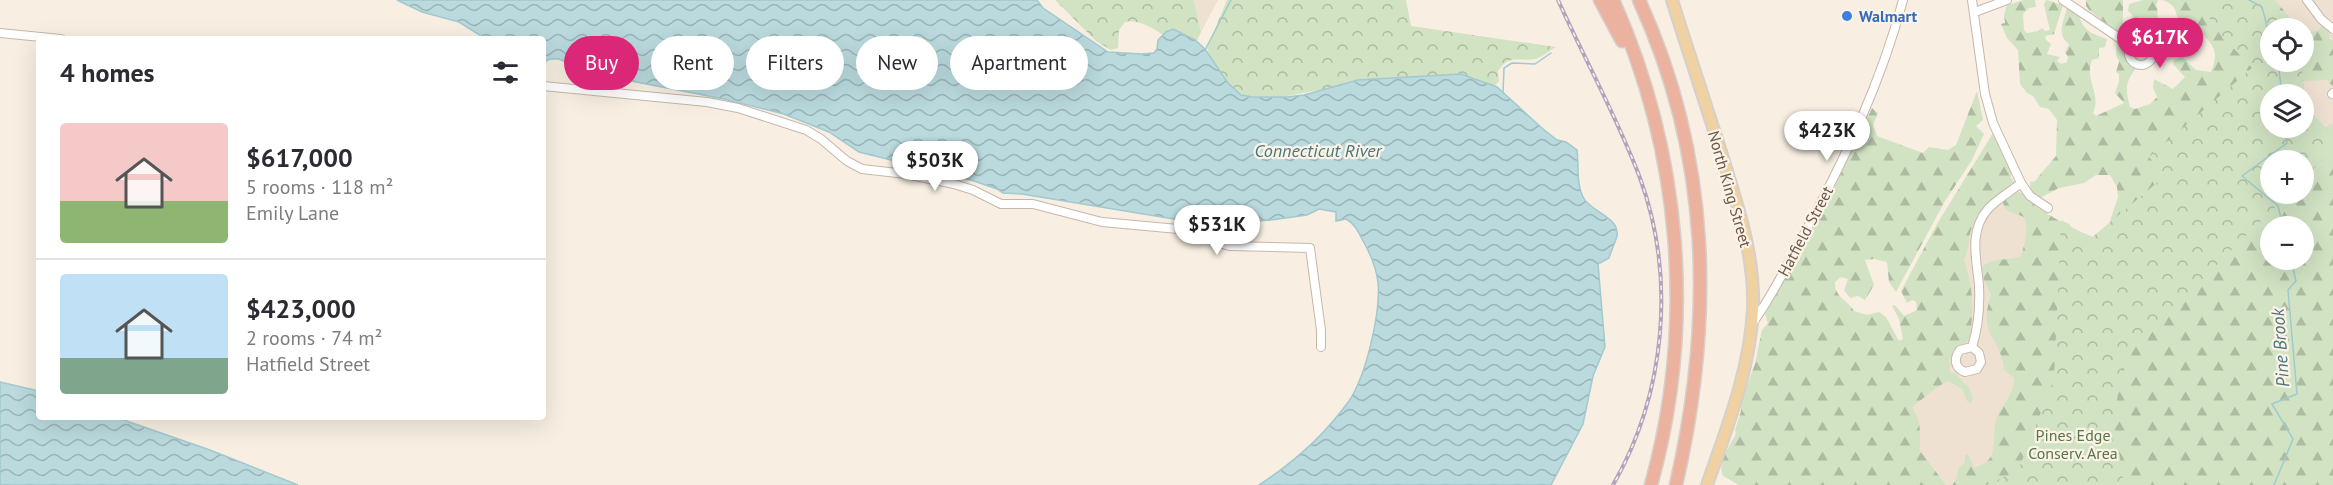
<!DOCTYPE html>
<html lang="en">
<head>
<meta charset="utf-8">
<style>
  :root { --surface:#fff; --page:#f2f2f3; --text:#2b2b33; --muted:#7c7c81; --line:#e1e1e2; --accent:#db2777 }
  body { margin:0; font-family:"PT Sans",sans-serif; background:var(--page); color:var(--text); height:100vh; display:flex; flex-direction:column; font-size:22px; white-space:nowrap }
  * { box-sizing:border-box; margin:0 }
  p { font-size:20px; color:var(--muted) }
  .icon { flex:none; width:33px; height:33px; fill:none; stroke:currentColor; stroke-width:2; stroke-linecap:round; stroke-linejoin:round }
  .map { position:relative; flex:1; overflow:hidden }
  .drawer { position:absolute; left:36px; top:36px; width:510px; height:384px; display:flex; flex-direction:column; background:var(--surface); border-radius:6px; box-shadow:0 6px 24px #0002 }
  .drawer>* { flex:none }
  .banner { position:absolute; left:564px; top:36px; width:570px; height:54px; display:flex; gap:12px }
  .fabs { position:absolute; left:2260px; top:18px; display:grid; gap:12px }
  .fabs a { display:grid; place-items:center; width:54px; height:54px; border-radius:50%; background:var(--surface); box-shadow:0 6px 24px #0002; font-size:30px }
  .price { position:absolute; translate:-50% -51px; padding:0 14px; border-radius:21px; background:#fff; color:#222; font-size:20px; line-height:39px; filter:drop-shadow(0 2px 3px #0008) }
  .price::after { content:''; position:absolute; left:50%; top:36px; width:18px; height:14px; margin-left:-9px; background:inherit; clip-path:polygon(0 0,100% 0,50% 100%) }
  .price.active { background:var(--accent); color:#fff }
  ul { padding:0; list-style:none }
  li { display:flex; align-items:center; gap:18px; height:150px; padding:0 24px }
  li+li { border-top:2px solid var(--line) }
  li span { display:grid; place-items:center; flex:none; width:168px; height:120px; border-radius:6px; color:#555 }
  li>.icon { margin-inline-start:auto }
  span .icon { width:72px; height:72px; fill:#fffc; stroke-width:1 }
  li b { font-size:26px }
  h2 { display:flex; justify-content:space-between; align-items:center; height:72px; padding:0 24px; font-size:26px }
  .pill { padding:0 21px; border-radius:27px; background:var(--surface); box-shadow:0 6px 24px #0002; font-size:21px; line-height:54px }
  .pill.active { background:var(--accent); color:#fff }
  .map>svg:first-child { display:block }
  .residential { fill:#efe1d1 }
  .forest { fill:url(#forest-firs); fill-rule:evenodd }
  .park { fill:url(#park-crowns) }
  .water { fill:url(#water-waves); stroke:#a1c9cf; stroke-width:1.5 }
  .lines { fill:none; stroke-linecap:round; stroke-linejoin:round }
  .stream { stroke:#a1c9cf; stroke-width:1.5 }
  .minor-casing { stroke:#c7b7ab; stroke-width:10 }
  .major-casing { stroke:#d6d0cd; stroke-width:14 }
  .highway-casing { stroke:#d6d0cd; stroke-width:15 }
  .minor { stroke:#fff; stroke-width:8 }
  .major { stroke:#efd1a2; stroke-width:10 }
  .highway { stroke:#ebb2a0; stroke-width:12 }
  .rail-casing { stroke:#b2a3bf; stroke-width:4 }
  .rail { stroke:#fcf3e7; stroke-width:1.5; stroke-dasharray:4.5; stroke-linecap:butt }
  .shop-dot { fill:#3f7fe0; stroke:#fcf3e7; stroke-width:2 }
  .labels { text-anchor:middle; dominant-baseline:central; stroke-width:4.5; stroke-linejoin:round; paint-order:stroke }
  .shop-label { font-size:16px; font-weight:bold; fill:#366cbe; stroke:#fcf3e7; text-anchor:start }
  .street-label { font-size:16px; fill:#6c574c; stroke:#fcf3e7 }
  .park-label { font-size:16px; fill:#577649; stroke:#fcf3e7 }
  .water-label { font-size:18px; font-style:italic; fill:#49757d; stroke:#fcf3e7 }
</style>
</head>
<body>
<div class="map">
<svg width="2333" height="485" viewBox="0 0 2333 485">
  <defs>
    <pattern id="forest-firs" width="22" height="20" patternUnits="userSpaceOnUse" patternTransform="scale(1.5)"><rect width="22" height="20" fill="#d1e3c3"/><path d="M5 1l3.5 6h-7zM16 11l3.5 6h-7z" fill="#aebba1"/></pattern>
    <pattern id="park-crowns" width="20" height="18" patternUnits="userSpaceOnUse" patternTransform="scale(1.5)"><rect width="20" height="18" fill="#d1e3c3"/><path d="M2 6a3 3 0 1 1 6 0M12 15a3 3 0 1 1 6 0" fill="none" stroke="#aebba1"/></pattern>
    <pattern id="water-waves" width="16" height="10" patternUnits="userSpaceOnUse" patternTransform="scale(1.5)"><rect width="16" height="10" fill="#badade"/><path d="M0 5q4-4 8 0t8 0" fill="none" stroke="#9bb4b6"/></pattern>
  </defs>
  <rect width="100%" height="100%" fill="#f8efe2"/>
  <g class="residential">
    <polygon points="1194,0 1218,0 1201,32"/>
    <polygon points="2270,0 2333,0 2333,123 2325,127 2308,109 2304,101 2301,62 2304,62 2304,28 2294,28"/>
    <polygon points="1998,151 2021,196 2036,210 2051,379 1980,485 1946,485 1888,453"/>
  </g>
  <g class="forest">
    <path d="M2024,0H2035L2036,7L2029,8L2023,14L2024,30L2027,33L2038,31L2042,28L2045,31L2050,30L2044,5L2046,0L2063,5L2054,34L2045,36L2046,40L2051,44L2047,54L2060,57L2057,61L2061,64L2067,62L2068,57L2065,52L2069,44C2055,34 2065,20 2067,6L2078,13C2084,32 2089,32 2107,39L2105,47L2099,48V58L2092,60C2084,81 2102,93 2093,113L2096,116L2124,103L2115,93L2119,81V74L2116,72L2119,62L2116,54L2117,41C2126,49 2124,62 2137,67C2125,82 2125,89 2130,107L2135,109L2150,104L2157,97L2153,88L2154,79L2173,89L2185,77L2173,64L2174,60L2182,57L2196,70L2211,72C2219,52 2215,47 2200,31L2185,32L2156,42L2163,29H2170L2179,24C2176,11 2175,3 2161,0H2275L2299,28H2271V62H2304V34L2319,30L2322,25L2328,30L2330,40H2333V87L2327,80L2303,81L2304,94H2271V128H2304V99L2308,109L2325,127L2333,123V485H1952L1957,478L1958,469L1965,462V455L1968,454L1974,468C1980,466 1986,463 1990,458C1997,447 1992,429 1997,417C2002,404 2015,394 2014,378L2004,370C2001,335 1977,338 1991,295L1982,276L1981,268C1993,256 2006,262 2021,256C2025,244 2028,230 2025,218C2017,212 2004,215 2003,201L2014,193L2020,192C2029,197 2034,205 2042,210C2058,221 2076,230 2093,237L2108,227L2118,197L2117,187L2110,175H2096L2084,183L2059,188L2038,199L2029,190L2031,181L2034,182L2056,156L2057,120L2049,109L2040,107L2033,96L2027,93L2020,84L2018,50L2007,38L2001,24L2005,23L2004,15L2007,5ZM2271,160H2304V194H2271ZM2271,226H2304V260H2271Z"/>
    <polygon points="2086,0 2123,0 2123,25 2118,33 2089,10 2086,6"/>
    <path d="M2144,0H2158L2156,5C2160,12 2155,20 2159,27L2151,43L2148,37C2141,35 2132,38 2124,37L2135,29L2132,15L2128,11L2129,4Z"/>
    <path d="M1977,91L1983,120L1976,126L1984,134L1972,160L1945,201L1896,292L1889,282L1887,262L1874,259L1865,260L1874,285L1865,300L1858,296L1850,298L1844,290L1848,279L1841,277L1835,282C1834,297 1848,300 1854,311L1867,315L1879,312L1886,317L1899,341L1903,339L1899,319L1892,306L1895,305L1904,316L1917,310L1916,302L1912,300L1907,303L1901,291L1937,224L1993,133L2012,172L2010,178L2014,182L2013,186C1997,197 1978,207 1972,227C1968,238 1969,249 1964,260C1973,286 1974,308 1970,336L1967,342L1954,351L1949,362L1951,365L1949,369L1951,373H1955L1969,388L1973,399L1971,403L1967,401L1962,389L1948,381C1934,388 1924,398 1912,407C1923,424 1919,433 1920,451L1946,485H1739L1723,476C1717,462 1730,446 1736,434L1735,430L1741,411V401L1755,364L1762,330L1768,323L1765,314L1831,195L1872,108L1878,113L1873,125L1877,136L1923,153L1929,147L1948,150L1956,145Z"/>
  </g>
  <g class="park">
    <path d="M1055,0H1194L1201,32L1190,55C1173,43 1145,17 1125,22L1119,30L1118,48L1111,50L1096,41Z"/>
    <path d="M1227,0H1406L1411,26L1556,47C1549,51 1541,58 1534,59C1517,62 1510,54 1498,71L1499,81L1493,88L1475,78L1454,75L1384,78L1281,97L1245,96L1235,91L1228,83L1210,56L1207,48Z"/>
    <polygon points="2204,0 2270,0 2294,28 2271,28 2271,62 2301,62 2304,94 2271,94 2271,128 2304,128 2304,99 2308,109 2333,136 2333,149 2304,178 2304,160 2271,160 2271,194 2288,194 2125,356 2112,427 2118,446 2124,485 1986,485 2018,471 2054,379 2061,220 2069,224 2083,245 2165,176 2149,157 2252,68 2212,25"/>
  </g>
  <g class="water">
    <path d="M397,0H1037L1043,8L1108,52L1142,54L1154,53L1157,49L1158,40L1166,32L1173,29L1195,40L1205,49L1228,83L1241,95L1253,97H1287L1304,95L1358,80L1461,74L1497,87L1543,129L1557,140L1566,142L1577,150C1579,165 1576,183 1583,197C1590,212 1620,217 1617,236C1615,243 1611,251 1609,258L1598,264L1605,347L1593,376L1583,424L1551,485H1259C1293,463 1326,433 1349,401C1366,376 1381,312 1378,282C1376,266 1370,253 1362,239C1358,231 1354,223 1346,219L1336,221V212L1319,209L1307,215L1271,220L1219,224L1192,222L1022,194L1003,193L997,189L971,180L859,152L829,132L784,114L724,99L590,73L559,59H550L543,63V39H486L459,22L422,12Z"/>
    <polygon points="0,382 39,391 39,417 115,417 210,450 298,485 0,485"/>
  </g>
  <g class="lines">
    <g class="stream">
      <polyline points="2249,0 2262,7 2267,26 2272,28"/>
      <polyline points="1205,50 1231,0"/>
      <polyline points="2278,62 2282,94"/>
      <polyline points="1503,93 1504,68 1512,63 1535,64 1551,53"/>
      <polyline points="2283,226 2278,206 2242,176 2287,143 2285,128"/>
      <polyline points="2274,485 2293,439 2272,404 2297,394 2288,290 2296,281 2291,260"/>
    </g>
    <defs>
      <g id="minor">
        <polyline points="1972,0 1985,94 1993,123 2021,183 2030,196 2048,208"/>
        <polyline points="2063,0 2131,46"/>
        <polyline points="2307,0 2321,19 2333,29"/>
        <polyline points="1975,12 2007,0"/>
        <polyline points="0,33 61,39"/>
        <circle cx="2141" cy="53" r="12"/>
        <path d="M543,86L707,102L738,108L806,130L821,139L847,161L862,169L906,174L954,184L973,190L1001,204H1033L1102,222L1189,230C1204,233 1215,243 1230,246L1310,248L1321,330V347"/>
        <polyline points="2332,94 2333,93"/>
        <path d="M1752,324C1772,296 1787,266 1803,236C1844,161 1881,83 1903,0"/>
        <path d="M1972,347L1979,353L1981,362L1977,369L1965,372C1955,368 1953,359 1960,350L1972,347C1978,328 1980,306 1979,286C1977,260 1968,232 1988,209C1997,199 2010,192 2021,183"/>
      </g>
      <path id="major" d="M1672,0C1688,51 1705,102 1721,152C1737,203 1755,255 1753,309C1750,370 1727,428 1707,485"/>
      <g id="highway">
        <polyline points="1600,0 1622,41"/>
        <path d="M1613,0C1681,152 1696,324 1651,485"/>
        <path d="M1639,0C1711,157 1714,319 1676,485"/>
      </g>
    </defs>
    <use href="#minor" class="minor-casing"/>
    <use href="#major" class="major-casing"/>
    <use href="#highway" class="highway-casing"/>
    <use href="#minor" class="minor"/>
    <use href="#major" class="major"/>
    <use href="#highway" class="highway"/>
    <defs>
      <path id="rail" d="M1558,0C1585,60 1617,117 1640,178C1676,277 1666,393 1613,485"/>
    </defs>
    <use href="#rail" class="rail-casing"/>
    <use href="#rail" class="rail"/>
  </g>
  <circle class="shop-dot" cx="1847" cy="16" r="6"/>
  <g class="labels">
    <g class="shop-label">
      <text x="1859" y="16">Walmart</text>
    </g>
    <g class="street-label">
      <text transform="translate(1730 189) rotate(74)">North King Street</text>
      <text transform="translate(1805 231) rotate(-62)">Hatfield Street</text>
    </g>
    <g class="park-label">
      <text x="2073" y="435">Pines Edge<tspan x="2073" dy="18">Conserv. Area</tspan></text>
    </g>
    <g class="water-label">
      <text x="1318" y="150">Connecticut River</text>
      <text transform="translate(2280 348) rotate(-94)">Pine Brook</text>
    </g>
  </g>
</svg>
<div class="fabs">
<a><svg class="icon" aria-label="locate" viewBox="0 0 24 24"><circle cx="12" cy="12" r="6"/><path d="M12 2v4M12 18v4M2 12h4M18 12h4"/></svg></a>
<a><svg class="icon" aria-label="layers" viewBox="0 0 24 24"><path d="M12 4l9 5-9 5-9-5zM3 14l9 5 9-5"/></svg></a>
<a>+</a>
<a>−</a>
</div>
<b class="price active" style="left:2160px;top:69px">$617K</b>
<b class="price" style="left:1827px;top:162px">$423K</b>
<b class="price" style="left:935px;top:192px">$503K</b>
<b class="price" style="left:1217px;top:256px">$531K</b>
<div class="banner">
<a class="pill active">Buy</a>
<a class="pill">Rent</a>
<a class="pill">Filters</a>
<a class="pill">New</a>
<a class="pill">Apartment</a>
</div>
<section class="drawer">
<h2>4 homes<svg class="icon" aria-label="filters" viewBox="0 0 24 24"><path d="M4 7h16M4 17h16"/><circle cx="9" cy="7" r="2"/><circle cx="15" cy="17" r="2"/></svg></h2>
<ul>
<li><span style="background:linear-gradient(#f6c9c9 65%,#8fb573 0)"><svg class="icon" aria-label="home" viewBox="0 0 24 24"><path d="M3 11l9-7 9 7M6 9v11h12V9"/></svg></span><div><b>$617,000</b><p>5 rooms · 118 m²</p><p>Emily Lane</p></div></li>
<li><span style="background:linear-gradient(#bfe0f5 70%,#7fa58c 0)"><svg class="icon" aria-label="home" viewBox="0 0 24 24"><path d="M3 11l9-7 9 7M6 9v11h12V9"/></svg></span><div><b>$423,000</b><p>2 rooms · 74 m²</p><p>Hatfield Street</p></div></li>
</ul>
</section>
</div>
</body>
</html>
